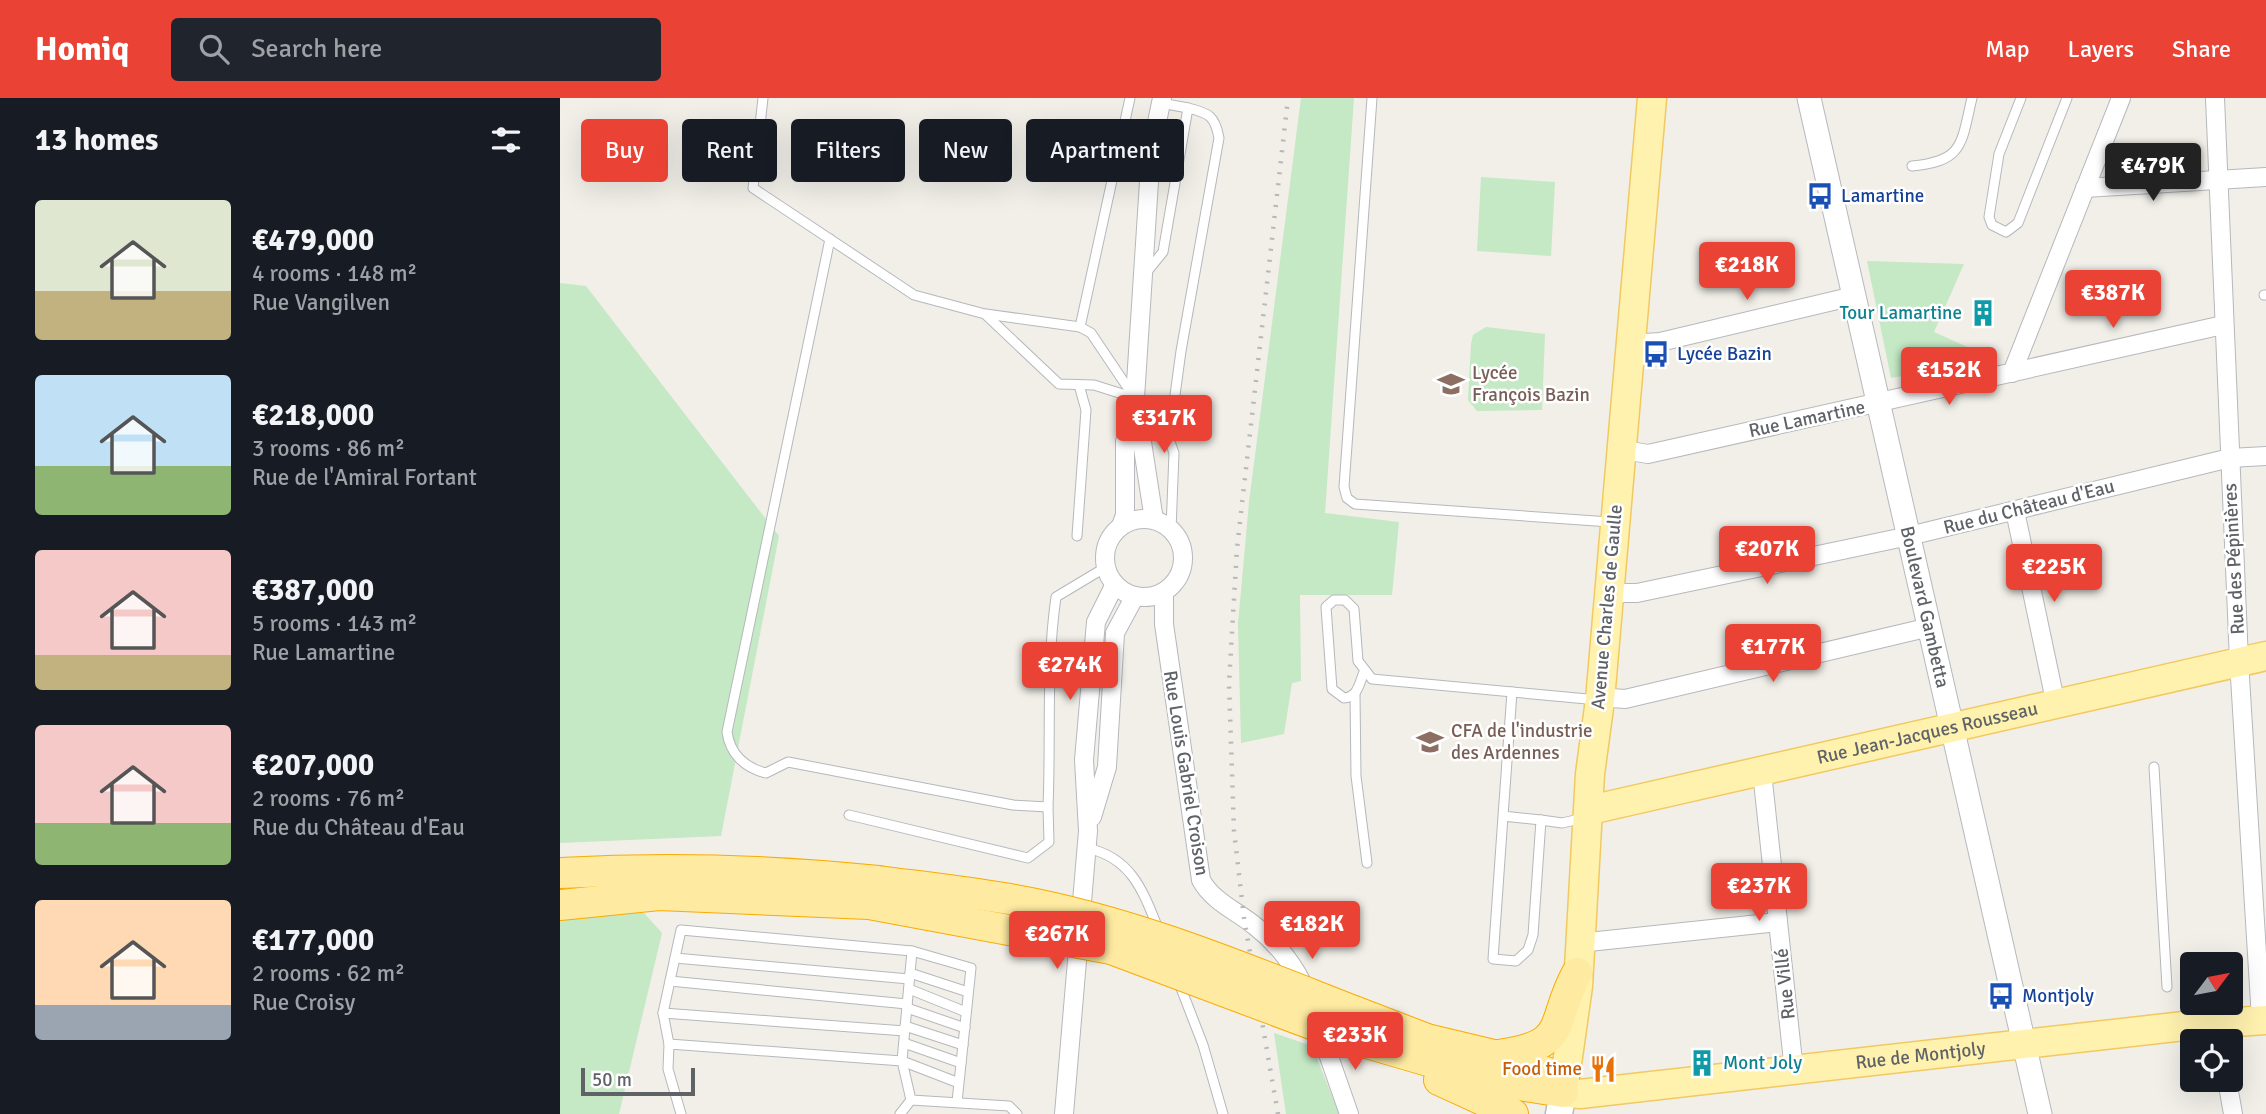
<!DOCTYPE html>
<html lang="en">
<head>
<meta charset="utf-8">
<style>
  :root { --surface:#171b24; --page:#20242c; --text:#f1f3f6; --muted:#9ea1a6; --accent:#ea4335 }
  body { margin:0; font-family:Signika,sans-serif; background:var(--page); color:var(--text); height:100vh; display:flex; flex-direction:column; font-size:26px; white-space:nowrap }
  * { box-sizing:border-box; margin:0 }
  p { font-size:23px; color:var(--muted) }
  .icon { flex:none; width:38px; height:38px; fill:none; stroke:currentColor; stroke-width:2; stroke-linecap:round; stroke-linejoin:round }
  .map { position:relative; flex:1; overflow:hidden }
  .sheet { display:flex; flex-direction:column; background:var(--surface); width:560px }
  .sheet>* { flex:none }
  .guide { position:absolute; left:21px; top:21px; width:665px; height:63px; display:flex; gap:14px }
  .needle { width:46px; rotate:58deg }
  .buttons { position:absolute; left:1620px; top:854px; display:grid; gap:14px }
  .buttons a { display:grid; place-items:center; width:63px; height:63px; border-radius:7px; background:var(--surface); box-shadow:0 7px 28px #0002; font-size:35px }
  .scale { position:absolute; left:21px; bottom:18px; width:114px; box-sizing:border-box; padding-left:7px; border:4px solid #5f6368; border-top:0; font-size:19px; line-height:24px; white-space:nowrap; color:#5f6368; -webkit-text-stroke:5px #fff; paint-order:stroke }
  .price { position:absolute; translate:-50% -60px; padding:0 16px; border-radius:7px; background:var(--accent); color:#fff; font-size:23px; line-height:46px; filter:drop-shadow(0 2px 4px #0008) }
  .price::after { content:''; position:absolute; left:50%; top:42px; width:21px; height:16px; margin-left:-10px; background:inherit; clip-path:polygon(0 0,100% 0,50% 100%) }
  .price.on { background:#222; color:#fff }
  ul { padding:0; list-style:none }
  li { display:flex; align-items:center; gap:21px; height:175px; padding:0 35px }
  li span { display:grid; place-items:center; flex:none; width:196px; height:140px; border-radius:7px; color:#555 }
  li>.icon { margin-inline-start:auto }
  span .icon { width:84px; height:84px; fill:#fffc; stroke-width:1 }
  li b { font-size:30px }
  h2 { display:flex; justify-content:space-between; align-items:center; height:84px; padding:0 35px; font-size:30px }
  .pill { padding:0 24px; border-radius:7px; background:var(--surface); box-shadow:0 7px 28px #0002; font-size:24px; line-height:63px }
  .pill.on { background:var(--accent); color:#fff }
  header { display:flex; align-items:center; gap:42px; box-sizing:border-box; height:98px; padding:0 35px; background:var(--accent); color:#fff }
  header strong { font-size:33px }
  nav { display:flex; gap:38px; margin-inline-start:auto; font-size:24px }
  .search { width:490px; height:63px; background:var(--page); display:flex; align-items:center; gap:18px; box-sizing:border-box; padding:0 24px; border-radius:7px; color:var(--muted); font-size:26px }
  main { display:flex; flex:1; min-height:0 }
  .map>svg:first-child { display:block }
  .green { fill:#c5e8c5 }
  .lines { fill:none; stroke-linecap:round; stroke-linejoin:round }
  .service-casing { stroke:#b5b8bc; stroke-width:11 }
  .minor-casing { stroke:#b5b8bc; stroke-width:20 }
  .tertiary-casing { stroke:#b5b8bc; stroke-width:25 }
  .secondary-casing { stroke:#b6babf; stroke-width:29 }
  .primary-casing { stroke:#f2c960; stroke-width:31 }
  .trunk-casing { stroke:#f9ab00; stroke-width:32 }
  .service { stroke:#fff; stroke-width:9 }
  .minor { stroke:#fff; stroke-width:18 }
  .tertiary { stroke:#fff; stroke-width:23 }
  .secondary { stroke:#fff; stroke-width:26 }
  .primary { stroke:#fff2af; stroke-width:28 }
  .trunk { stroke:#feeaa1; stroke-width:30 }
  .rail { stroke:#b6b7b8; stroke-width:4.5; stroke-dasharray:2 9; stroke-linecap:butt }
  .trunk-bridge-casing { stroke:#f9ab00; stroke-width:32; stroke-linecap:butt }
  .trunk-bridge { stroke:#feeaa1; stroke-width:30 }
  .labels { text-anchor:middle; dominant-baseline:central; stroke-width:5; stroke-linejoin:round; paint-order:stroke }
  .transit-label { font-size:19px; fill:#164399; stroke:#fff; text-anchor:start }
  .culture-label { font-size:19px; fill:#0d838f; stroke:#fff; text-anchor:end }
  .education-label { font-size:19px; fill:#785e54; stroke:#fff; text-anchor:start }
  .street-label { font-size:19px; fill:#5f6368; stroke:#fff }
  .food-label { font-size:19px; fill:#c56008; stroke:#fff; text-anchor:end }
</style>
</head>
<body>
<header>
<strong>Homiq</strong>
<div class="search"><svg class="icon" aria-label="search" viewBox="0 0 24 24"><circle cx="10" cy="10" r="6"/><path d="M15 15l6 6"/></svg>Search here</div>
<nav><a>Map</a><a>Layers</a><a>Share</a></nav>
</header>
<main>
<section class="sheet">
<h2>13 homes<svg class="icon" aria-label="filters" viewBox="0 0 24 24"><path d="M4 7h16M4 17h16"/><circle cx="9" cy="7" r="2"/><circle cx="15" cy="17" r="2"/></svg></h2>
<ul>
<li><span style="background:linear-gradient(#dfe7d0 65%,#c2b280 0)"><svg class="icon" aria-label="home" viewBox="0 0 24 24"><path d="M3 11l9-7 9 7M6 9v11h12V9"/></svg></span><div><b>€479,000</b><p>4 rooms · 148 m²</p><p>Rue Vangilven</p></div></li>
<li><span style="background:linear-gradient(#bfe0f5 65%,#8fb573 0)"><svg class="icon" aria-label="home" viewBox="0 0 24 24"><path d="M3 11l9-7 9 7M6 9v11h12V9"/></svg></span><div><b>€218,000</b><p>3 rooms · 86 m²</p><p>Rue de l'Amiral Fortant</p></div></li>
<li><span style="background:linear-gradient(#f6c9c9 75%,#c2b280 0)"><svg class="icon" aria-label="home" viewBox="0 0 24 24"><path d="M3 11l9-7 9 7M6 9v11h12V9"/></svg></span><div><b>€387,000</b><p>5 rooms · 143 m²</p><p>Rue Lamartine</p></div></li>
<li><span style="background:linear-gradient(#f6c9c9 70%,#8fb573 0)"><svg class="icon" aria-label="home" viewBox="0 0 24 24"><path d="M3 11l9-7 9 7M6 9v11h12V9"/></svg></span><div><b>€207,000</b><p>2 rooms · 76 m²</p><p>Rue du Château d'Eau</p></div></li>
<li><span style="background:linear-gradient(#ffd9b3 75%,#9aa5b1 0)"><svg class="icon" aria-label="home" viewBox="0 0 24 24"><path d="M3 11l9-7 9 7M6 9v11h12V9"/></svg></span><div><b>€177,000</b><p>2 rooms · 62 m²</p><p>Rue Croisy</p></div></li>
</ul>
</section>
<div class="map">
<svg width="1706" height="1016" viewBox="0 0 1706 1016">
  <rect width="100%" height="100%" fill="#f1efe8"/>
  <g class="green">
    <polygon points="741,0 794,0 765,415 839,424 832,497 740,497 741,583 732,585 724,636 681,645 678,526 689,404"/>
    <polygon points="921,79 995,84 991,158 917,153"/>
    <polygon points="1307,163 1404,166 1374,234 1423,256 1414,266 1331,280"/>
    <polygon points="0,185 26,188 219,438 161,738 0,745"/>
    <polygon points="926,229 985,236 982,312 917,313 908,302 911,246 913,237"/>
    <polygon points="83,814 102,835 59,1016 0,1016 0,818"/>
    <polygon points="714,935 752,948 779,1016 726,1016"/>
  </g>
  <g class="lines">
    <defs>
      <g id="service">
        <polyline points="203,0 193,90 354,197 425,216 499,286 534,287 575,300"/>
        <polyline points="570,0 520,229 531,235 572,296"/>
        <polyline points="812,0 784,389 787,400 795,406 1050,424"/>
        <polyline points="1461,0 1439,56 1429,119 1432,127 1446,134 1458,125 1507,0"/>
        <polyline points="601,5 628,10"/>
        <path d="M1352,68C1404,63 1401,46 1412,0"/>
        <path d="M270,141L167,634C170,656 185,670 206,675L228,664L453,707L488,709C491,639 486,568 496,499L546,469"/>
        <path d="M585,176L603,154L628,10C649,15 655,18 659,40L621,253L609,341L614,355L611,432"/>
        <polyline points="1704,197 1706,197"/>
        <polyline points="426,216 520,229"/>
        <polyline points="517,438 526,312 519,287"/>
        <path d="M804,574C799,586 798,599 784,600L772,591L766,509L774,502H785L794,511L798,563L812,581L1038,602"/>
        <polyline points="795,596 796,678 807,765"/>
        <polyline points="1594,669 1607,889"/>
        <polyline points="289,717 468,760 489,744 488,709"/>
        <polyline points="943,718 933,861 956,863 968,852 973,837 981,722 943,718 952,594"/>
        <polyline points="981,722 1002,725 1024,720"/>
        <path d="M527,750C572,760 583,793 599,833"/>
        <polyline points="115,860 349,881"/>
        <polyline points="350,875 408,894"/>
        <polyline points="110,883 347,906"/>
        <polyline points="619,885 643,947 663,1016"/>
        <polyline points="349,891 406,914"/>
        <polyline points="347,910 405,930"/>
        <polyline points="103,915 345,933"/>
        <polyline points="345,928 403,947"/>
        <polyline points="344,945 401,965"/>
        <polyline points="109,946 103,915 121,832 352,853"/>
        <polyline points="351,1002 449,1008 457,1016"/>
        <polyline points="397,1004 399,985 411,870 352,853 342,963 399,985"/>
        <polyline points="121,1016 108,971 109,946 342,963 351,1002"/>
        <polyline points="340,1016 351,1002"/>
      </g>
      <g id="minor">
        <polyline points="1655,0 1679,563 1701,921"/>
        <polyline points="1525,90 1706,79"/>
        <polyline points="1070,246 1100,244 1294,198"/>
        <polyline points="1452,275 1561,0"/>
        <polyline points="576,305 594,422"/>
        <polyline points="1076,354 1088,356 1663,227"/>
        <polyline points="1455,413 1496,607"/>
        <circle cx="584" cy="460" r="39"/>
        <polyline points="561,428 565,417 565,344 575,300 591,53 602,0"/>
        <path d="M604,494V526L641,782C653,804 677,813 695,828C717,845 736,869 746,894"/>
        <polyline points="1062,495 1077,495 1349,438 1670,360 1706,358"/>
        <polyline points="1052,600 1065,601 1370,529"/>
        <polyline points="1202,674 1234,973"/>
        <polyline points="532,719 547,669 555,535 575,498"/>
        <polyline points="1019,845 1218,824"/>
        <polyline points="758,927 789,1016"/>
        <polyline points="1667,982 1673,1016"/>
        <polyline points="504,1016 528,733 524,662 536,524 555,486"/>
      </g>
      <g id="tertiary">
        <path id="s1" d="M1249,0L1480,1016"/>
      </g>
      <polyline id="secondary" points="999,1016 1003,994"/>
      <g id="primary">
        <path id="s2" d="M1092,0L1040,602L1030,676L1018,888L1003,994L1020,996L1633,927L1706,922"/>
        <path id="s3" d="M1030,712L1706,558"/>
      </g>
      <g id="trunk">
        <path d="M0,775C107,769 212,772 318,783"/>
        <polyline points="0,807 99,797 309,806"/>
        <polyline points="794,913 867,941 934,957 1004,980"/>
        <polyline points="786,939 940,984 1003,994"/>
        <path d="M938,957C1011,947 989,926 1017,875"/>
        <polyline points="879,982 953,1016"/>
      </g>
    </defs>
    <use href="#service" class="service-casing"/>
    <use href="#minor" class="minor-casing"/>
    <use href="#tertiary" class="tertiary-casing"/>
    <use href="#secondary" class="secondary-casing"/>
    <use href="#primary" class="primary-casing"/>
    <use href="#trunk" class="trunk-casing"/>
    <use href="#service" class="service"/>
    <use href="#minor" class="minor"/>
    <use href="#tertiary" class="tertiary"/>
    <use href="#secondary" class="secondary"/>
    <use href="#primary" class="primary"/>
    <use href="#trunk" class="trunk"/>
    <polyline class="rail" points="718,1016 684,820 674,733 669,585 677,450 728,0"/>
    <defs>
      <g id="trunk-bridge">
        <path d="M318,783C364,789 410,794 455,802C572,823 684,870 794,913"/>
        <polyline points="309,806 551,851 786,939"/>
      </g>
    </defs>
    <use href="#trunk-bridge" class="trunk-bridge-casing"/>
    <use href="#trunk-bridge" class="trunk-bridge"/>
  </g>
  <defs>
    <symbol id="bus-bare" viewBox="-9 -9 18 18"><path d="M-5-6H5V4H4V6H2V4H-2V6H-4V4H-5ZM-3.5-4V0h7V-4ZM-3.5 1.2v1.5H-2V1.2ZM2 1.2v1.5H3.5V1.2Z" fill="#1a4fb4" stroke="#fff" stroke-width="2.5" paint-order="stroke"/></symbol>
    <symbol id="building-bare" viewBox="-9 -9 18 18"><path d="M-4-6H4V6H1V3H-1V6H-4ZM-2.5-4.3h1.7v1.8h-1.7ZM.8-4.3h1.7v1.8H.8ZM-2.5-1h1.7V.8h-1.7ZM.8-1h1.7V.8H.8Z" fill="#0f9aa8" stroke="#fff" stroke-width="2.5" paint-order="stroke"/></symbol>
    <symbol id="school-bare" viewBox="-9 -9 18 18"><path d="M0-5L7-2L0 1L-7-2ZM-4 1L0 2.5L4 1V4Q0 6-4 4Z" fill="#8d6e63" stroke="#fff" stroke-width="2.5" paint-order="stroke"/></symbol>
    <symbol id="university-bare" viewBox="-9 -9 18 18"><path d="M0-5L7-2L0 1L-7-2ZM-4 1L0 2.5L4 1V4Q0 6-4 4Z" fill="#8d6e63" stroke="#fff" stroke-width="2.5" paint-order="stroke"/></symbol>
    <symbol id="restaurant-bare" viewBox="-9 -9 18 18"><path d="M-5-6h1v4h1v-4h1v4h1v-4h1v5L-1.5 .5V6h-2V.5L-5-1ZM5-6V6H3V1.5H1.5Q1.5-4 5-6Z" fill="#e8710a" stroke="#fff" stroke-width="2.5" paint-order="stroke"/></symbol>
  </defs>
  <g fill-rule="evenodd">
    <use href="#bus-bare" x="1241" y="79" width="38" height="38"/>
    <use href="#building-bare" x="1404" y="196" width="38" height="38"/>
    <use href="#bus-bare" x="1077" y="237" width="38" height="38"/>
    <use href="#school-bare" x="872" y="267" width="38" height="38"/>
    <use href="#university-bare" x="851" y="625" width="38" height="38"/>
    <use href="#bus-bare" x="1422" y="879" width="38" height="38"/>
    <use href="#building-bare" x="1123" y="946" width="38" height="38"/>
    <use href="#restaurant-bare" x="1024" y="952" width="38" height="38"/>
  </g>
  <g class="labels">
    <g class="transit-label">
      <text x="1281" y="98">Lamartine</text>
      <text x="1117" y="256">Lycée Bazin</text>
      <text x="1462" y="898">Montjoly</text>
    </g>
    <g class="culture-label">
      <text x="1402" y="215">Tour Lamartine</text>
      <text x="1163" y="965" text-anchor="start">Mont Joly</text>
    </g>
    <g class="education-label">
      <text x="912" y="275">Lycée<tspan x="912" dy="22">François Bazin</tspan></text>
      <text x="891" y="633">CFA de l'industrie<tspan x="891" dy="22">des Ardennes</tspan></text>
    </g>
    <g class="street-label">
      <text transform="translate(1247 321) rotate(-12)">Rue Lamartine</text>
      <text transform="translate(1469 409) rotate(-14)">Rue du Château d'Eau</text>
      <text transform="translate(1674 461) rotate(-93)">Rue des Pépinières</text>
      <text stroke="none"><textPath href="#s1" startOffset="522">Boulevard Gambetta</textPath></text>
      <text transform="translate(1047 509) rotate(-85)">Avenue Charles de Gaulle</text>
      <text stroke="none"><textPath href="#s3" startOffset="346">Rue Jean-Jacques Rousseau</textPath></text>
      <text transform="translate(626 675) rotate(81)">Rue Louis Gabriel Croison</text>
      <text transform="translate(1225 886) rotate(-96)">Rue Villé</text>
      <text stroke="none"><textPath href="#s2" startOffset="1358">Rue de Montjoly</textPath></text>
    </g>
    <g class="food-label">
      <text x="1022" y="971">Food time</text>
    </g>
  </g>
</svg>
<div class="buttons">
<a><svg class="needle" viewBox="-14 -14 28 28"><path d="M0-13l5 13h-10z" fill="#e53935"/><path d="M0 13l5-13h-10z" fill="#9ea1a6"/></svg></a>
<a><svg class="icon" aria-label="locate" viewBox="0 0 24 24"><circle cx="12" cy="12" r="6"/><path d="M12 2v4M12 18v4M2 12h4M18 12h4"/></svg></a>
</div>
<div class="scale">50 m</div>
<b class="price on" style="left:1593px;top:105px">€479K</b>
<b class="price" style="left:1187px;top:204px">€218K</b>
<b class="price" style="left:1553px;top:232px">€387K</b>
<b class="price" style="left:1389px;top:309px">€152K</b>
<b class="price" style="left:604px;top:357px">€317K</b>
<b class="price" style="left:1207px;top:488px">€207K</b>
<b class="price" style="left:1494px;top:506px">€225K</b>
<b class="price" style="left:1213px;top:586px">€177K</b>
<b class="price" style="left:510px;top:604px">€274K</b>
<b class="price" style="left:1199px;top:825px">€237K</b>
<b class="price" style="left:752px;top:863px">€182K</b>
<b class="price" style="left:497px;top:873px">€267K</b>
<b class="price" style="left:795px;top:974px">€233K</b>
<div class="guide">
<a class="pill on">Buy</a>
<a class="pill">Rent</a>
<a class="pill">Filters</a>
<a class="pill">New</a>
<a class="pill">Apartment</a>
</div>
</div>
</main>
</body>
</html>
